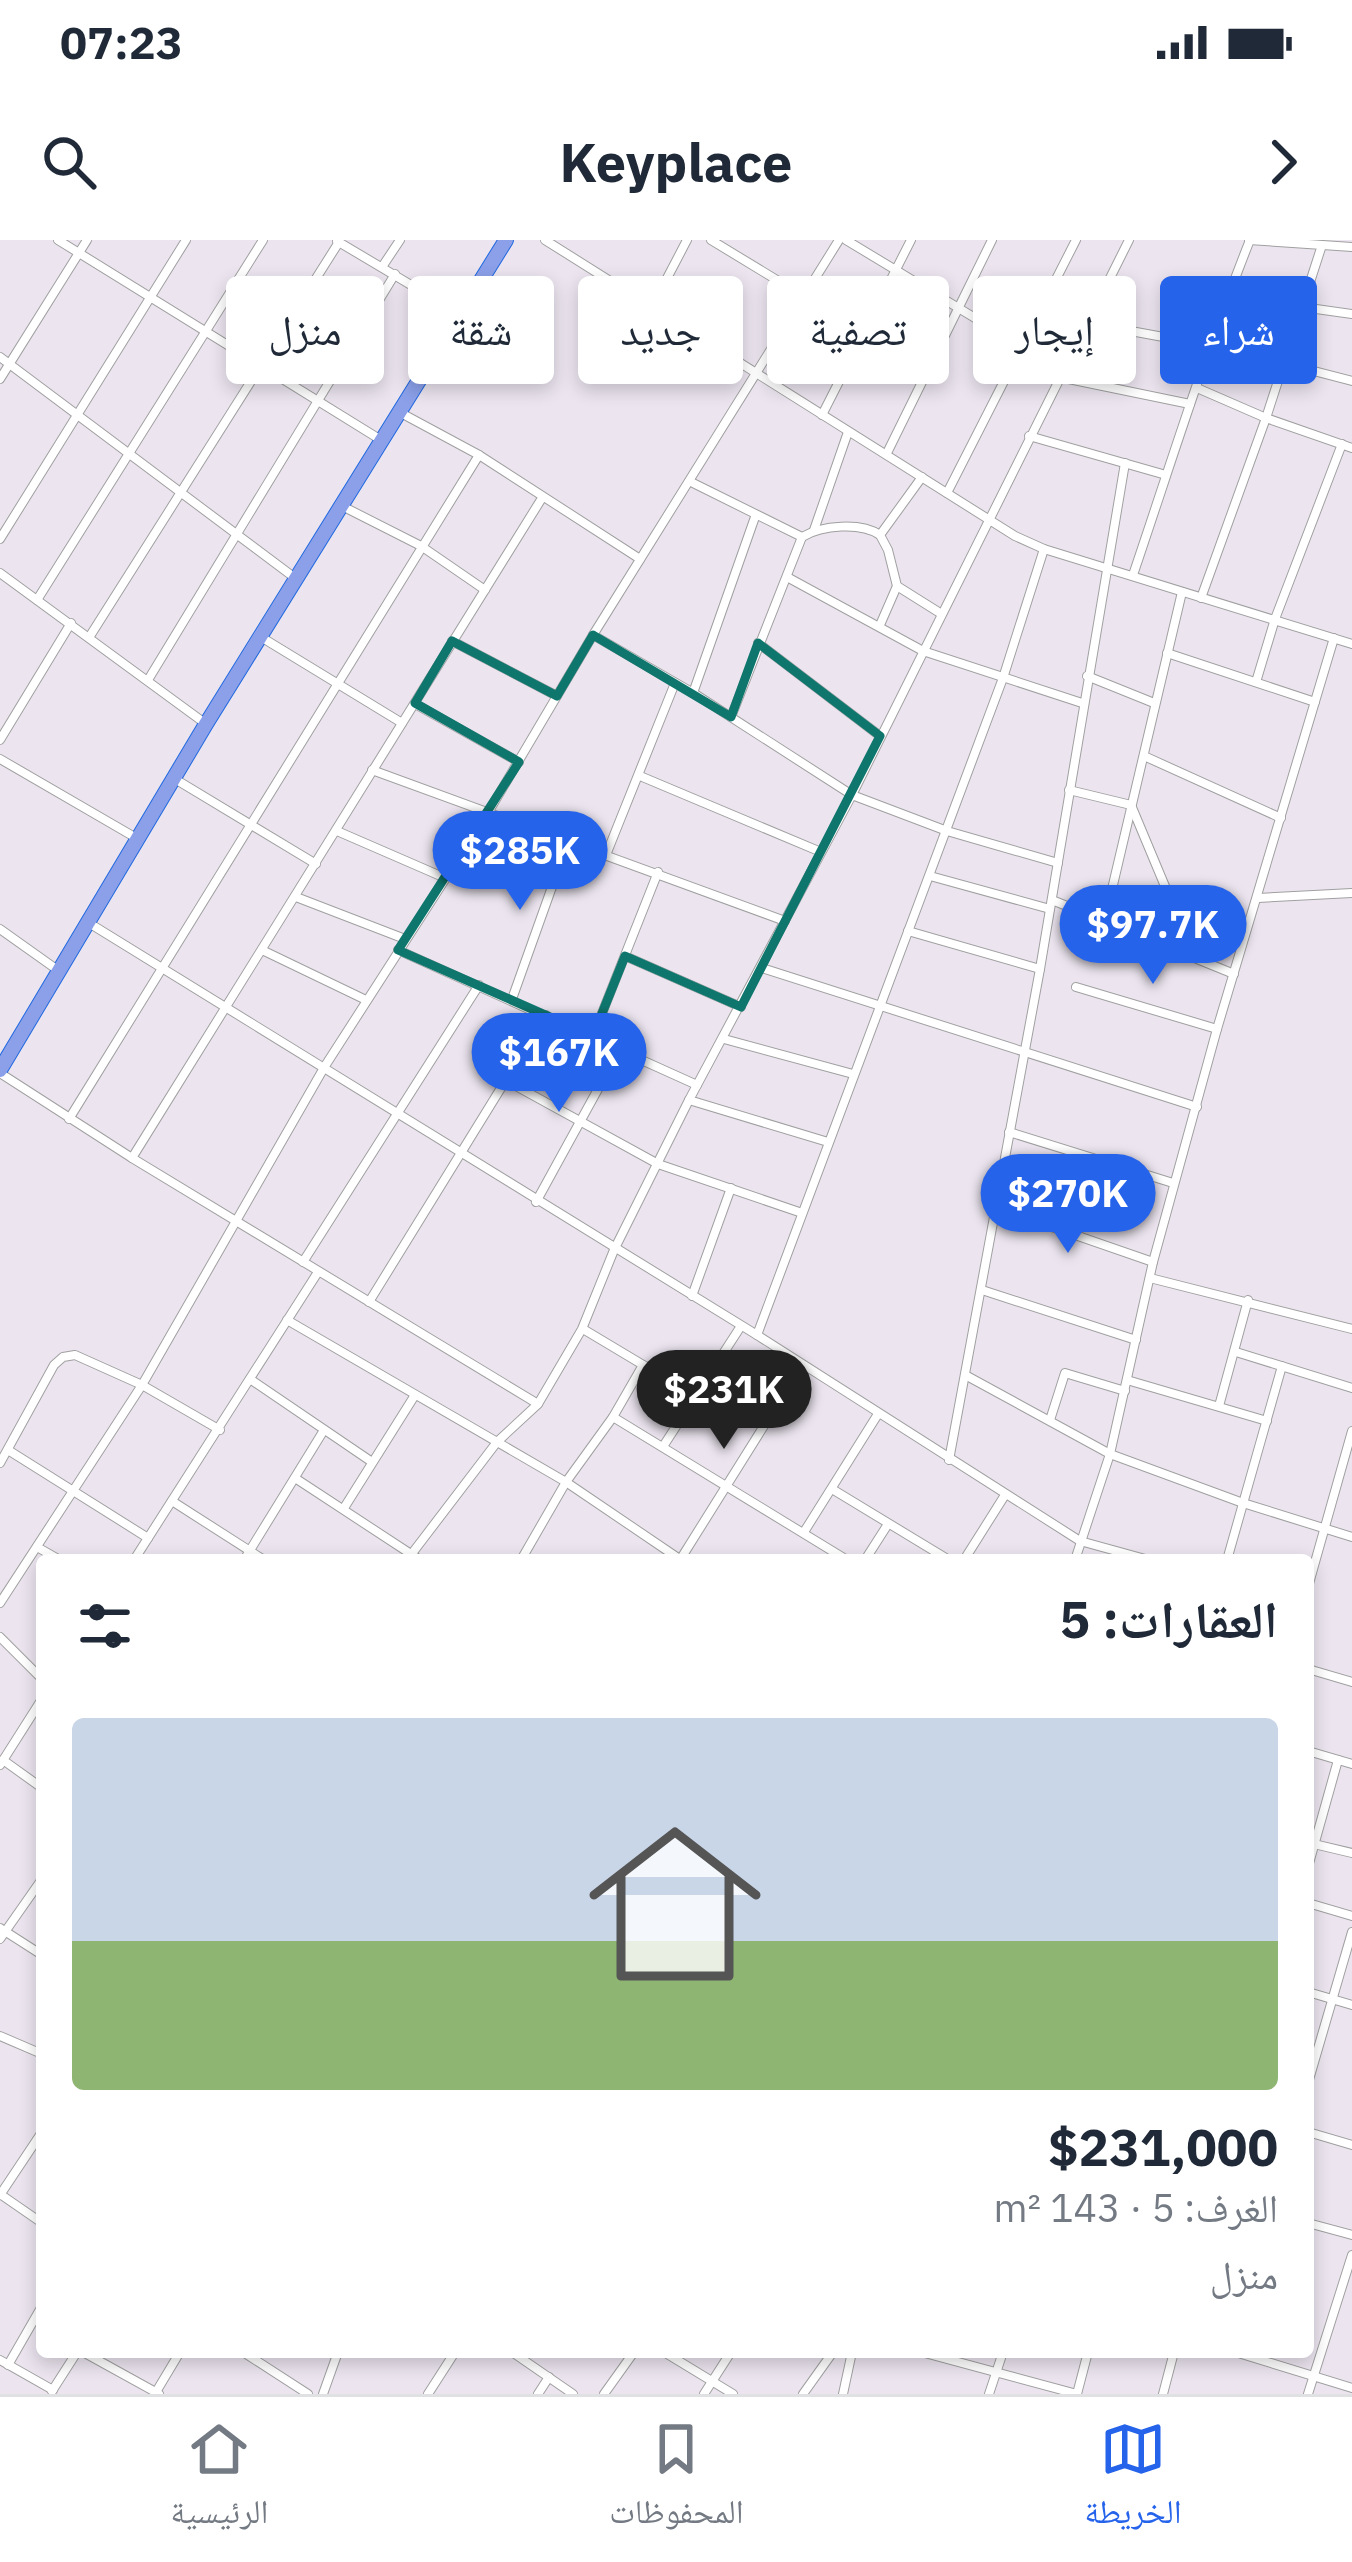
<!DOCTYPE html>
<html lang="ar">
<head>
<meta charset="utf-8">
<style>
  :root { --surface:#fff; --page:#f2f2f3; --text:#1f2937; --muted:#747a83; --line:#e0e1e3; --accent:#2563eb }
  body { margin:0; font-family:"IBM Plex Sans","Noto Naskh Arabic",sans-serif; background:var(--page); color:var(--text); direction:rtl; height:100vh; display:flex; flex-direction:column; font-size:45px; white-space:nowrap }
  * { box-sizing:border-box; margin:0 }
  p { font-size:39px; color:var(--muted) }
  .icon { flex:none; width:66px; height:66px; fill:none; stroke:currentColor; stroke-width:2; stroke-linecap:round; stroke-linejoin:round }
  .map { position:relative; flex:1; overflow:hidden; direction:ltr }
  .drawer { position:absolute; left:36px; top:1314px; width:1278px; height:804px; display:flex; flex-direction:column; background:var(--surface); border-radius:12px; box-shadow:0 6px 18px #0003; direction:rtl }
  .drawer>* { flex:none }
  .guide { position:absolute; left:36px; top:36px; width:1281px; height:108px; direction:rtl; display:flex; gap:24px }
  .price { position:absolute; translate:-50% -102px; padding:0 27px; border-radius:42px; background:var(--accent); color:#fff; font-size:39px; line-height:78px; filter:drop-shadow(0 3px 6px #0008) }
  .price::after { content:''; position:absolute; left:50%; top:72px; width:36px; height:27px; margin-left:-18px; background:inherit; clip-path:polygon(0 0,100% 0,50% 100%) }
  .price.active { background:#222; color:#fff }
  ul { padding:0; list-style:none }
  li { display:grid; align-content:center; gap:24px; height:636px; padding:0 36px }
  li+li { border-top:3px solid var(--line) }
  li span { display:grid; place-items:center; height:372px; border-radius:12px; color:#555 }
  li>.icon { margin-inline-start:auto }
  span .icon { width:216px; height:216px; fill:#fffc; stroke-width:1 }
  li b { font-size:51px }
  h2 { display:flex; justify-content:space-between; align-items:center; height:144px; padding:0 36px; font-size:51px }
  .tag { padding:0 42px; border-radius:12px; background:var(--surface); box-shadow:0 6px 18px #0003; font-size:42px; line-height:108px }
  .tag.active { background:var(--accent); color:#fff }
  .status { display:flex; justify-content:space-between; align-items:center; height:84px; padding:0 60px; background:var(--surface); direction:ltr }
  .status svg { height:33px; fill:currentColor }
  header { display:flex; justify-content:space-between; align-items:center; height:156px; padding:0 36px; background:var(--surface); font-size:54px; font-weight:700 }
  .tabs { display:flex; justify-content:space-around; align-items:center; height:168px; border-top:3px solid var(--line); background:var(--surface); font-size:33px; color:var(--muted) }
  .tabs a { display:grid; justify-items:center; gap:6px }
  .tabs .active { color:var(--accent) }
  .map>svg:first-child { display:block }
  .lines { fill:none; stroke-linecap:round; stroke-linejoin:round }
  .street-casing { stroke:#a0a0a0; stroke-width:10 }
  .highway-casing { stroke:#2169df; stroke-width:16 }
  .street { stroke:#fff; stroke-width:8 }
  .highway { stroke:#8ba0e9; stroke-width:14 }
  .marked { fill:none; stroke:#0f766e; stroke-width:9; stroke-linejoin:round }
</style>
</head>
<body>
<div class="status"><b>07:23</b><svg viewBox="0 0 49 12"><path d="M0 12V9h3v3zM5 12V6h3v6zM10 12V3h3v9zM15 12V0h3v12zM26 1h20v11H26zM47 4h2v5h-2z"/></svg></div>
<header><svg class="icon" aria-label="forward" viewBox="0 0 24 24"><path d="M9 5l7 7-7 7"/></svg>Keyplace<svg class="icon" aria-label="search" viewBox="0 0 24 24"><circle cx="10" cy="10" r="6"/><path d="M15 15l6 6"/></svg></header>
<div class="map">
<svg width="1352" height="2154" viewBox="0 0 1352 2154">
  <rect width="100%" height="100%" fill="#ece5f0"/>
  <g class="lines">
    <defs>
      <g id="street">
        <polyline points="58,0 381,200"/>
        <polyline points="545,0 1015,296 1044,309 1352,404"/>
        <polyline points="711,0 864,93"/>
        <polyline points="846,0 1023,107 1064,127"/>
        <polyline points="1249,0 1352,7"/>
        <polyline points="337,1 458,73"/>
        <polyline points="382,27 400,0"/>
        <polyline points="653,65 687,0"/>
        <polyline points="1302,67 1352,74"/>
        <polyline points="1087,83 1207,105"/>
        <polyline points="0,117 295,338"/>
        <polyline points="1283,123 1352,141"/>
        <polyline points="1059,137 1190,164"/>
        <polyline points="0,139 87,0"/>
        <polyline points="1197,148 1266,178 1352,208"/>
        <polyline points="401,173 479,215 640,319"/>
        <polyline points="822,175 911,0"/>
        <polyline points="1029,196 1166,235"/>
        <polyline points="887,213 992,0"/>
        <polyline points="922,237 880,295 888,310 897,346 940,373"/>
        <polyline points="691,242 802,297"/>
        <polyline points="947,253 1076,0"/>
        <polyline points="342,266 421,306 485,350"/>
        <polyline points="814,290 848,192"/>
        <polyline points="0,299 186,0"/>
        <polyline points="0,333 206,484"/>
        <path d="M1133,335C1171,223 1206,110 1250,0"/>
        <polyline points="787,337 923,411 1082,463"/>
        <polyline points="1201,358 1266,178 1322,5"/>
        <polyline points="37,360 263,0"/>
        <polyline points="880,385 897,346"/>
        <polyline points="593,395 695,454 852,555 947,591 1058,623"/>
        <polyline points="90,396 339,2"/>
        <polyline points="261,397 402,483"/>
        <polyline points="452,401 557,456"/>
        <polyline points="758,403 880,496"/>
        <polyline points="1167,413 1315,462"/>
        <polyline points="1087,436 1154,463"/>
        <polyline points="148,440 395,34"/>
        <polyline points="1256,442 1275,379 1342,204"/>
        <polyline points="693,453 755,277"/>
        <polyline points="415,464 519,522"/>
        <path d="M731,477L802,297C822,285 861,282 880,295"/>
        <polyline points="0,500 71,383"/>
        <polyline points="1144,516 1281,578"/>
        <polyline points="0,519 138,599"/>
        <polyline points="372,530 785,681"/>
        <polyline points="640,536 821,612"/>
        <polyline points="175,539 316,624"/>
        <polyline points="1069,550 1131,565 1195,718"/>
        <polyline points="337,591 443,637"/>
        <polyline points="606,615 675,443"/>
        <polyline points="930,636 1050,669"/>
        <polyline points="296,657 405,699"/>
        <polyline points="1258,658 1352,653"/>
        <polyline points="1052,660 1234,734"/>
        <polyline points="89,683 757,1095 1080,1301 1149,1320"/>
        <polyline points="1104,683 1182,352"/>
        <polyline points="0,689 59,731"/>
        <polyline points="908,691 1040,729"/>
        <polyline points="262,710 366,760"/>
        <polyline points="398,710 697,845"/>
        <polyline points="625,716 741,767"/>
        <polyline points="762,728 1197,867"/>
        <polyline points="1076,747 1217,789"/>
        <polyline points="512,759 568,602"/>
        <polyline points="593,796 658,632"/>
        <polyline points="724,799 853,834"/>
        <polyline points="0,833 132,918 538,1164"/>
        <polyline points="505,840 658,924 802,973"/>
        <polyline points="689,860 828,902"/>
        <polyline points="69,879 479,215"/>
        <polyline points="1009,892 1173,943"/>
        <polyline points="132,918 542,258"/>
        <polyline points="536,962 620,809"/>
        <polyline points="997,968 1153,1022"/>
        <polyline points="303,1022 479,745"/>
        <polyline points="1150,1038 1352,1089"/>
        <polyline points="982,1050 1136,1100"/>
        <polyline points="692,1056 731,948"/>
        <polyline points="369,1062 546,775"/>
        <polyline points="287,1080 566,1242 681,1320"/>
        <polyline points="583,1089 695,1156"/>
        <polyline points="757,1095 1003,438 1044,309"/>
        <polyline points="1236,1112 1352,1148"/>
        <polyline points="967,1136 1110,1214 1243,1263 1352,1297"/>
        <polyline points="250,1139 372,1222"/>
        <polyline points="1127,1140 1267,1181"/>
        <polyline points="1219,1166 1248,1060"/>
        <polyline points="613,1177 847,1320"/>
        <polyline points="1050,1180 1065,1133 1125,1151"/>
        <polyline points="664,1205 741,1086"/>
        <polyline points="8,1210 148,1298"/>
        <polyline points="949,1220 1040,729 1125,223"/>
        <polyline points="0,1223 54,1125 63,1117 75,1115 142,1145 220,1190"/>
        <polyline points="295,1238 420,1320"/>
        <polyline points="832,1249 949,1320"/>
        <polyline points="172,1261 264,1320"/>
        <polyline points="344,1268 415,1155"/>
        <polyline points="804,1292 878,1174"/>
        <polyline points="37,1307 60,1320"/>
        <polyline points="134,1320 318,1032"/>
        <polyline points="244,1320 324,1190"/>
        <polyline points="407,1320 497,1202 538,1164 582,1089 614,1010 689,860 852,555 1129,0"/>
        <polyline points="521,1320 566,1242 613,1177 643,1125"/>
        <polyline points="680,1320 802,1125"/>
        <polyline points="865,1320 888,1284"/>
        <polyline points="964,1320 1005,1255"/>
        <polyline points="1075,1320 1110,1214 1153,1022 1217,789 1334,398"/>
        <polyline points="1227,1320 1282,1126"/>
        <polyline points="1308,1347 1352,1191"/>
        <polyline points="0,1363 142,1145 325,826 489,571 593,395 839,0"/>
        <polyline points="0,1397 42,1439"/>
        <polyline points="1308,1429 1352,1442"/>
        <polyline points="1308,1511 1352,1524"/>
        <polyline points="3,1520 42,1548"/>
        <polyline points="0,1525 42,1459"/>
        <polyline points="1314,1604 1352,1613"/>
        <polyline points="1308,1627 1338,1520"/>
        <polyline points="1308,1663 1352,1676"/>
        <polyline points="0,1688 42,1715"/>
        <polyline points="0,1699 42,1639"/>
        <polyline points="1308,1752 1352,1765"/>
        <polyline points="0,1796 42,1814"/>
        <polyline points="1308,1843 1352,1692"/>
        <polyline points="1308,1892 1352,1905"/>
        <polyline points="0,1954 42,1983"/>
        <polyline points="0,1955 42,1892"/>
        <polyline points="1308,1983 1352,1995"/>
        <polyline points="83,2112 159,2154"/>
        <polyline points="243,2112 308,2154"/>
        <polyline points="512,2112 573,2154"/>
        <polyline points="664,2112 733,2154"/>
        <polyline points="921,2112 1077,2154"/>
        <polyline points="1235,2112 1352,2148"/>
        <polyline points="0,2120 53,2150"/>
        <polyline points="8,2125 42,2066"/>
        <polyline points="52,2151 77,2112"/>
        <polyline points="156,2152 180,2112"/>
        <polyline points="323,2154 338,2112"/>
        <polyline points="428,2154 455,2112"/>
        <polyline points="538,2154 549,2137"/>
        <polyline points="604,2154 634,2112"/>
        <polyline points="704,2154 731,2112"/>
        <polyline points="803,2154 833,2112"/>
        <polyline points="843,2154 852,2112"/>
        <polyline points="989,2154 1003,2112"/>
        <polyline points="1077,2154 1088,2112"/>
        <polyline points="1163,2154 1174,2112"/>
        <polyline points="1308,2154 1352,2015"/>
      </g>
      <polyline id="highway" points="0,830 206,484 506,0"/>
    </defs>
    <use href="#street" class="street-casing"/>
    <use href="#highway" class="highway-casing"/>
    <use href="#street" class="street"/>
    <use href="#highway" class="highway"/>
  </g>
  <path class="marked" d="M593,395L731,477L758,403L880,496L741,767L625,716L593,796L398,710L519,522L415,463L452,401L557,456Z"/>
</svg>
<b class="price" style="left:520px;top:673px">$285K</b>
<b class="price" style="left:1153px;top:747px">$97.7K</b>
<b class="price" style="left:559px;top:875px">$167K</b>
<b class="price" style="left:1068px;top:1016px">$270K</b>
<b class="price active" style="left:724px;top:1212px">$231K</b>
<div class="guide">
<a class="tag active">شراء</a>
<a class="tag">إيجار</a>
<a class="tag">تصفية</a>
<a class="tag">جديد</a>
<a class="tag">شقة</a>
<a class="tag">منزل</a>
</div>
<section class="drawer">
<h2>العقارات: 5<svg class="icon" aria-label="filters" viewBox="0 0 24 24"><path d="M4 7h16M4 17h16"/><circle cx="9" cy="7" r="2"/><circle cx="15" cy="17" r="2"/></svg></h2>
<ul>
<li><span style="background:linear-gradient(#c9d6e8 60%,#8fb573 0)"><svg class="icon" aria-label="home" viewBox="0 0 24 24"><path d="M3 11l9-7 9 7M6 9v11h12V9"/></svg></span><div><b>$231,000</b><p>الغرف: 5 · 143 m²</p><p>منزل</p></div></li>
</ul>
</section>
</div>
<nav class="tabs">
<a class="active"><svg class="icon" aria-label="map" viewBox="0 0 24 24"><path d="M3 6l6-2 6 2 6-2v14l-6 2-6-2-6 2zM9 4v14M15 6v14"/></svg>الخريطة</a>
<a><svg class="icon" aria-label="saved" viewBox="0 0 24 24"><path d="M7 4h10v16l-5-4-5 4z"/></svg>المحفوظات</a>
<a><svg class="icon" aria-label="home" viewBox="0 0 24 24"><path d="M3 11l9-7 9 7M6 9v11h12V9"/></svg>الرئيسية</a>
</nav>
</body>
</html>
